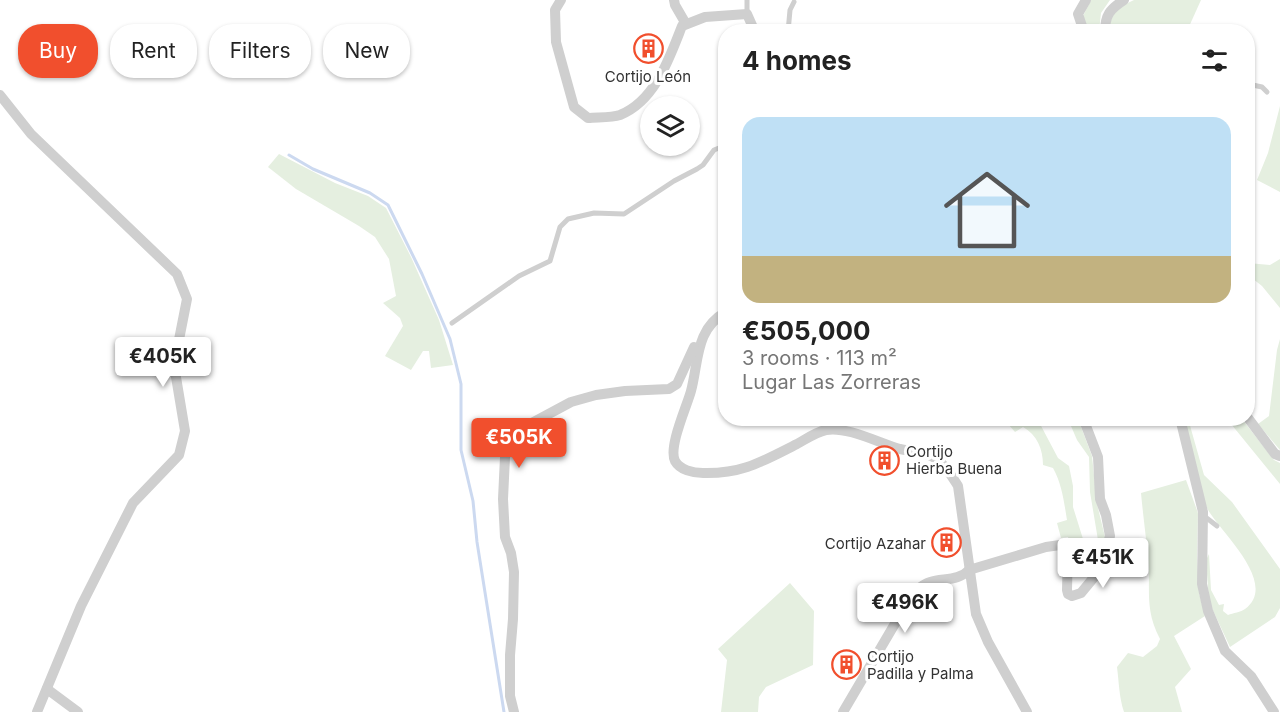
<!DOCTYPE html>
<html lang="en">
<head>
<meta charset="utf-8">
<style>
  :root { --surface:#fff; --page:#f2f2f2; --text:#222; --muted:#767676; --line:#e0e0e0; --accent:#f14f2d }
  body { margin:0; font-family:Inter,sans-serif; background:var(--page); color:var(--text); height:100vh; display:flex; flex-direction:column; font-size:22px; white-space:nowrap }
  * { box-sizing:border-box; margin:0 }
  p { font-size:20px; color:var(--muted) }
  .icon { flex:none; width:33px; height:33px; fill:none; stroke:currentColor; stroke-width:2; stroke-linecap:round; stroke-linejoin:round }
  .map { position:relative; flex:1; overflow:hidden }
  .drawer { position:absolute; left:718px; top:24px; width:537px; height:402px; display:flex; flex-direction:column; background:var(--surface); border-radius:24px; box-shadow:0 2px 4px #0004 }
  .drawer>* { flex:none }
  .guide { position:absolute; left:18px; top:24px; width:570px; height:54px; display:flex; gap:12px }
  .fabs { position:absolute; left:640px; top:96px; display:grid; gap:12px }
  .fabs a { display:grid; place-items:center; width:60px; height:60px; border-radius:50%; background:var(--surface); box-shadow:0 2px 4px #0004; font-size:30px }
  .price { position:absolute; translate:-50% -51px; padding:0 14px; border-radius:6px; background:#fff; color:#222; font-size:20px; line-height:39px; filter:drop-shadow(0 2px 3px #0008) }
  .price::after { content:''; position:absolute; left:50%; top:36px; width:18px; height:14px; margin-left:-9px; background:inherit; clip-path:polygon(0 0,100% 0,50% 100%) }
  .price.on { background:var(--accent); color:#fff }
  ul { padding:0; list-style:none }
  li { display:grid; align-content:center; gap:12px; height:318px; padding:0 24px }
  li+li { border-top:2px solid var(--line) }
  li span { display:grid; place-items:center; height:186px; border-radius:18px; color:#555 }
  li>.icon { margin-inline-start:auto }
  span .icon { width:108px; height:108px; fill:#fffc; stroke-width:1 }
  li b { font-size:26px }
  h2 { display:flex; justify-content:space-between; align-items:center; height:72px; padding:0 24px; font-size:26px }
  .tag { padding:0 21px; border-radius:24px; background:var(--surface); box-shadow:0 2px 4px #0004; font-size:21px; line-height:54px }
  .tag.on { background:var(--accent); color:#fff }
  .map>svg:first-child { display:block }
  .green { fill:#e5efe0 }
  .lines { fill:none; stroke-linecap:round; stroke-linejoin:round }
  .stream { stroke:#ccd9f0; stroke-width:3 }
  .lane { stroke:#cfcfcf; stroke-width:5 }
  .street { stroke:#cfcfcf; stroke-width:10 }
  .labels { text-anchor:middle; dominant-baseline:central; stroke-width:6; stroke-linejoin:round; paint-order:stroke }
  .poi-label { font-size:15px; fill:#323232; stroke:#fff; text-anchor:start }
</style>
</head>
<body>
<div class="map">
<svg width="1280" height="712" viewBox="0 0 1280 712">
  <rect width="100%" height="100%" fill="#fff"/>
  <g class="green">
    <polygon points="1091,0 1110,0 1101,13 1099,31 1088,31 1082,18"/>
    <path d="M1134,0H1201L1187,31H1110C1108,15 1120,6 1134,0Z"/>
    <polygon points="1280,106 1280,192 1257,180 1268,153"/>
    <polygon points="279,154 335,183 368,196 386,208 411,257 439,320 453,365 431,368 429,351 423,351 411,370 385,356 403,326 400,318 383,303 396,296 389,259 375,237 359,226 296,189 268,167"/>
    <polygon points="1280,259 1280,308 1262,286 1248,275 1248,263 1270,265"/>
    <polygon points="1280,339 1280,450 1258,424 1269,416 1277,350"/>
    <path d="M1012,419H1045L1039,422L1058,458L1069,466L1073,486V507L1083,539L1075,543L1077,554H1073L1068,537L1061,538L1057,523L1067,520C1064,502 1062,484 1053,468L1043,465C1043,449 1037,435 1023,427L1015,432L1008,424Z"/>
    <polygon points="1068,419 1078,419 1092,456 1097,504 1105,537 1104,541 1098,540 1090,492 1089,457 1077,440"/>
    <path d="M1184,419H1193L1189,422L1204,475L1232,502L1280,569V608L1275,617L1230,647L1209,602L1206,560L1209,554L1211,590L1219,605L1224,604L1223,611L1228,615C1233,613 1241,612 1245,609C1280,583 1218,530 1207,508C1195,480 1191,448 1184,419Z"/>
    <polygon points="1227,419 1242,419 1274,460 1280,463 1280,484"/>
    <path d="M1186,480L1198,513L1197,557L1199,593L1205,616L1174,636L1191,669L1175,687L1182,712H1124C1119,697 1119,682 1117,667L1128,653L1143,657L1157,646L1160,639C1144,608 1151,591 1148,558C1146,536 1143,515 1141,493Z"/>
    <polygon points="790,583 814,611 813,665 766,687 759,697 758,712 721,712 727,660 718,649"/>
  </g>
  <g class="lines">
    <polyline class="stream" points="289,155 313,169 370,193 388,205 422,274 450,339 461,384 461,450 473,501 477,542 504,712"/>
    <g class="lane">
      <polyline points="747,14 747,0"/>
      <polyline points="788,32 790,10 794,2"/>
      <polyline points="1248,84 1262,87 1267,92"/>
      <polyline points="452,323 519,276 550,261 560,227 568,219 594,213 624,214 674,181 697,169 703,165 714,150 719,148 726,150"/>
      <polyline points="1204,516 1217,526"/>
    </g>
    <g class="street">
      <path d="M561,0L555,10L556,42L574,107L588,118C597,117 611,118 620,115C655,101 669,59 682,26L705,17L747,14L755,32"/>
      <polyline points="674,0 675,5 686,24"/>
      <polyline points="1084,32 1078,14 1086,0"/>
      <path d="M1105,32C1105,15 1110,9 1124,0"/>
      <polyline points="0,95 31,134 177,274 187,299 174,365 185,431 179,455 133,503 81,606 37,712"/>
      <path d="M726,312C695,329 699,361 691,391C687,406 668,447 675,461C680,470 693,473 703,473C743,474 763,461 797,444C806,439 816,432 826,430C847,426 879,443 900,449C910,451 922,452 931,456C944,462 951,475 958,486L976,614L988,642L1027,712"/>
      <polyline points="1180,418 1203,512 1202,584 1208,611 1225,651 1251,676 1274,712"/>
      <polyline points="1248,418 1275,454 1280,456"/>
      <polyline points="47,689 78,712"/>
      <polyline points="514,712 510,696 510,655 513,619 514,572 511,553 505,537 503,499 505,457 509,441 517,431 571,402 596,395 625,391 669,389 677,384 694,347"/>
      <path d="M843,712L913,593C918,589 923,584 930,582C943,578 959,581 969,570L1046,547L1060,545L1068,549L1067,590L1068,594L1072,596L1081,593L1100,570L1110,536L1106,515L1100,499L1098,457L1083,418"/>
    </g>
  </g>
  <defs>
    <symbol id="building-ring" viewBox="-11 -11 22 22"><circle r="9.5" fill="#fff" stroke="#f14f2d" stroke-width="1.5"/><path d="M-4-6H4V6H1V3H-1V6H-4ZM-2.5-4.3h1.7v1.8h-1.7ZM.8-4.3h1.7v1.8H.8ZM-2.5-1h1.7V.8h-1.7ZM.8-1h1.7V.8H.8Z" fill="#f14f2d"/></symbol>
  </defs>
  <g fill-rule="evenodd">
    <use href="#building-ring" x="632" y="32" width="33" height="33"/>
    <use href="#building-ring" x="868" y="444" width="33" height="33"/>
    <use href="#building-ring" x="930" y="526" width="33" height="33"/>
    <use href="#building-ring" x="830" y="648" width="33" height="33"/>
  </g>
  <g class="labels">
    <g class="poi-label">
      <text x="648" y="76" text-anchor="middle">Cortijo León</text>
      <text x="906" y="451">Cortijo<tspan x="906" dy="17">Hierba Buena</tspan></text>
      <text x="926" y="543" text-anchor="end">Cortijo Azahar</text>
      <text x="867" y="656">Cortijo<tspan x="867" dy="17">Padilla y Palma</tspan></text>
    </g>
  </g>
</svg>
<div class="fabs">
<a><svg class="icon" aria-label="layers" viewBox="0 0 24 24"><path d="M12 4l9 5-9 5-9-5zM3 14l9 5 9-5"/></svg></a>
</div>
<b class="price" style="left:163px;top:388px">€405K</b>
<b class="price on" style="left:519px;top:469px">€505K</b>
<b class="price" style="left:1103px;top:589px">€451K</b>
<b class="price" style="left:905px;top:634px">€496K</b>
<div class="guide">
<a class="tag on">Buy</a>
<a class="tag">Rent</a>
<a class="tag">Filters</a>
<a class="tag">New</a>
</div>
<section class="drawer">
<h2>4 homes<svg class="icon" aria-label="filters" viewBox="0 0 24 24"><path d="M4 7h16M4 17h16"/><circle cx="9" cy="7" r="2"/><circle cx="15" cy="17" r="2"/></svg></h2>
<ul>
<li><span style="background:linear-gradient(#bfe0f5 75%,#c2b280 0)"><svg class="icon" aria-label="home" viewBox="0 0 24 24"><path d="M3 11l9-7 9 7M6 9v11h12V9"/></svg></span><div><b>€505,000</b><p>3 rooms · 113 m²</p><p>Lugar Las Zorreras</p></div></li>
</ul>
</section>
</div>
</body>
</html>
